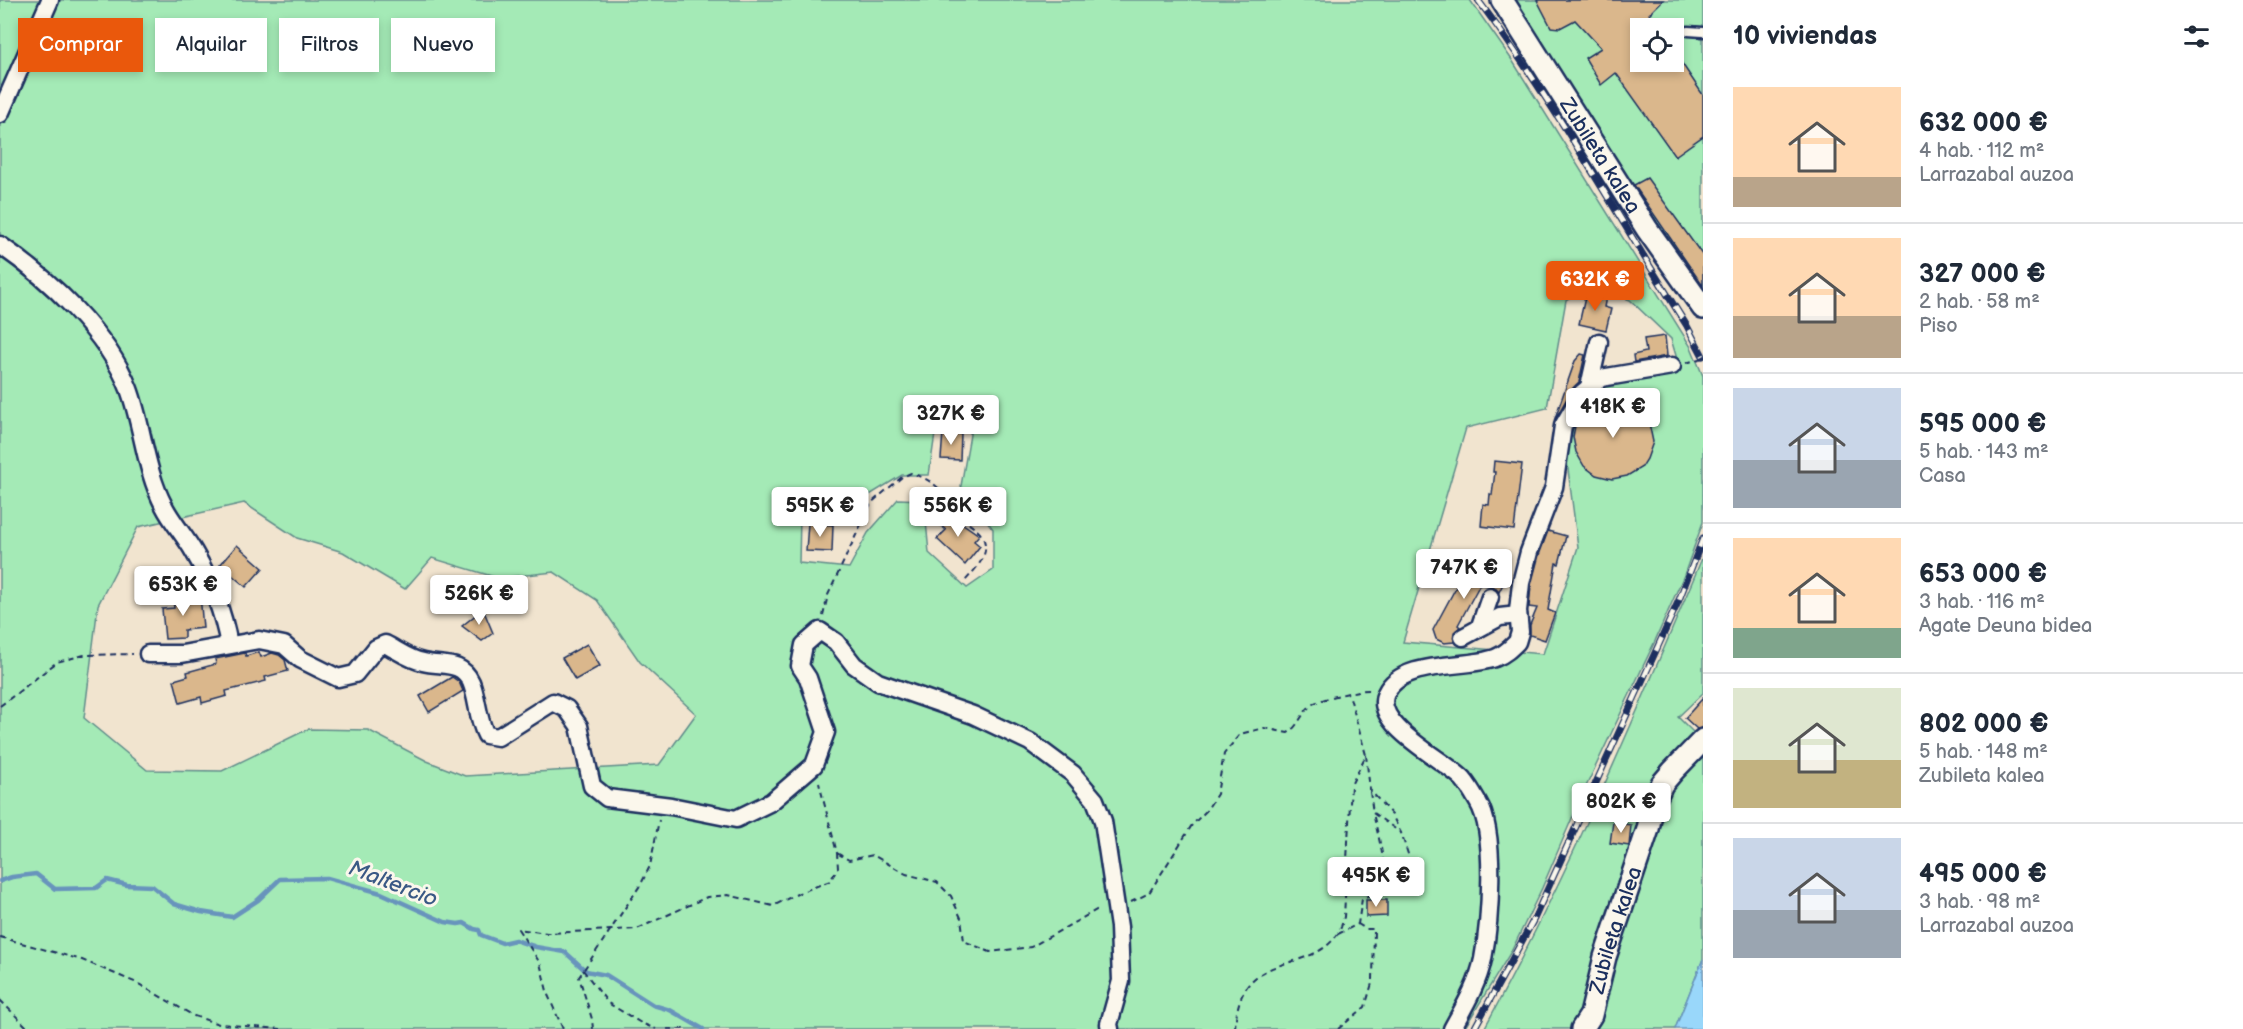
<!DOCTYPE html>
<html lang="es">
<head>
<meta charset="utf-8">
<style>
  :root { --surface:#fff; --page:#f2f2f3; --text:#1f2937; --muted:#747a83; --line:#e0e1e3; --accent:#ea580c }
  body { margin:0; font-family:"Balsamiq Sans",sans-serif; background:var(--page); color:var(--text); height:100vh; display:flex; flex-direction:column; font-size:22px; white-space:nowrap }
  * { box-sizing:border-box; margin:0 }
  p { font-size:20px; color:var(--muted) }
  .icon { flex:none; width:33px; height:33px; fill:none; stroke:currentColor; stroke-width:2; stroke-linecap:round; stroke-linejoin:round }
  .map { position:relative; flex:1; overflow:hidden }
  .sheet { display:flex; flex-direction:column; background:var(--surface); width:540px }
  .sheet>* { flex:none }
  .guide { position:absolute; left:18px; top:18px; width:570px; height:54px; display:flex; gap:12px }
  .fabs { position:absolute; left:1630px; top:18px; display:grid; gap:12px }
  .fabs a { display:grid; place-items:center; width:54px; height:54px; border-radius:0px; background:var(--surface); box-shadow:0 3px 9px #0003; font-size:30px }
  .price { position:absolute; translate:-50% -51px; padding:0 14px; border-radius:6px; background:#fff; color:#222; font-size:20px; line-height:39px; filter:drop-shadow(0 2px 3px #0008) }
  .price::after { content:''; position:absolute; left:50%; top:36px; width:18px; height:14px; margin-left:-9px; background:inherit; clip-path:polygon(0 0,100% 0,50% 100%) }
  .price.active { background:var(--accent); color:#fff }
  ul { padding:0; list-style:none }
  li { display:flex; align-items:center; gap:18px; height:150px; padding:0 30px }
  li+li { border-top:2px solid var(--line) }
  li span { display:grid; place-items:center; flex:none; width:168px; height:120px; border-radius:0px; color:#555 }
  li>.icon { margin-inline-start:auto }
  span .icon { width:72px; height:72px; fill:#fffc; stroke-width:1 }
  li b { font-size:26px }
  h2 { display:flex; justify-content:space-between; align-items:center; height:72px; padding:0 30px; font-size:26px }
  .pill { padding:0 21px; border-radius:0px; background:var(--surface); box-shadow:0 3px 9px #0003; font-size:21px; line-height:54px }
  .pill.active { background:var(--accent); color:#fff }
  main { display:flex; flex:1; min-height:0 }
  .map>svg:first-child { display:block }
  .green { fill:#a4eab6; stroke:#608c8a; stroke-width:1.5; fill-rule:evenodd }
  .water { fill:#99d7fa; stroke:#6794bc; stroke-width:1.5 }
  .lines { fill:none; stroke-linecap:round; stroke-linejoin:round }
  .stream { stroke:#6794bc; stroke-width:4.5 }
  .building { fill:#dab78c; stroke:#1b2f5e; stroke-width:1.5 }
  .service-casing { stroke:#1b2f5e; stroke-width:13 }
  .minor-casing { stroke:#1b2f5e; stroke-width:21 }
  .tertiary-casing { stroke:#1b2f5e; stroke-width:26 }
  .path { stroke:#1b2f5e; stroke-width:2; stroke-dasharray:6 4.5; stroke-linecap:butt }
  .service { stroke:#fbf7ec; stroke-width:8 }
  .minor { stroke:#fbf7ec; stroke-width:16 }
  .tertiary { stroke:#fbf7ec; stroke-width:21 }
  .rail-casing { stroke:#1b2f5e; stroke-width:7 }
  .rail { stroke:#fbf7ec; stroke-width:4.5; stroke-dasharray:14; stroke-linecap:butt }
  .labels { text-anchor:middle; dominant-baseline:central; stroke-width:6; stroke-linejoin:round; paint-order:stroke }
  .street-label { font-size:21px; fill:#1b2f5e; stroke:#fbf7ec }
  .water-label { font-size:22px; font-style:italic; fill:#3a5985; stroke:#fbf7ec }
</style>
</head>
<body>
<main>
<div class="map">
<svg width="1703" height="1029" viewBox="0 0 1703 1029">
  <rect width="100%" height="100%" fill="#f1e4cf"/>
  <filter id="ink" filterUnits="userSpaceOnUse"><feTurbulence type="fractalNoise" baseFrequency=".0167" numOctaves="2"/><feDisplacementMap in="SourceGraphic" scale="12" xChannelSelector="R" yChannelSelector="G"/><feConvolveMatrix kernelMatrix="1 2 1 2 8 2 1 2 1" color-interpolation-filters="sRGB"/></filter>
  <g filter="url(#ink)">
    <g class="green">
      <path d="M0,0H1470L1512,60L1691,347L1703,376V522L1684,575L1655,641L1582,795L1542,888L1512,950L1464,1029H0ZM1590,284L1630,300L1671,339L1680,369L1603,382L1586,396L1570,425L1565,446L1578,547L1543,654L1403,642L1466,428L1547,408L1566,300ZM936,427L971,429L961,486L993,529V570L967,588L929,553L924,500L898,499L868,533L849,568L799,563L800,516L862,519L863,499L902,475H929ZM244,503L297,538L343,552L405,589L432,558L498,578L554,572L597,600L640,662L696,714L659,765L465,776L427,761L368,730L308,729L222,771L147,770L84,718L98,605L138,527Z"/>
      <path d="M1509,0H1703V302ZM1641,28H1674V62H1641Z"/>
      <path d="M1703,556V693L1678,717L1695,734L1703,738V959L1675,1029H1484C1567,877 1636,716 1703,556Z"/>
    </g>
    <polygon class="water" points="1703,959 1703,1029 1675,1029"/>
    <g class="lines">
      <polyline class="stream" points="0,881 12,877 36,874 55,889 96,888 107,880 127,885 152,886 174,904 201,912 232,917 258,900 280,879 327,878 381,893 445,922 458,924 464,923 474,929 479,930 481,935 502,943 515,940 536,947 565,952 586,971 606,975 653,1005 670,1010 703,1029"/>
    </g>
    <g class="building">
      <polygon points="1537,0 1663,0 1649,14 1659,28 1641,28 1641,62 1681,62 1703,95 1703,136 1675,156 1616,73 1601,85 1585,58 1601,48 1575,20 1560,28 1551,27"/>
      <polygon points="1647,178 1703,256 1703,286 1634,185"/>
      <polygon points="1586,293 1606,297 1604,307 1611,309 1606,330 1579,324"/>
      <polygon points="1665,336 1667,356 1634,362 1633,355 1646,352 1644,339"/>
      <polygon points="1581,354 1585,355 1579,382 1573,388 1554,421 1575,361"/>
      <polygon points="1613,400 1622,401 1638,409 1649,423 1653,442 1647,459 1642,467 1627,476 1612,479 1596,475 1584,466 1576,452 1573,437 1575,426 1586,408"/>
      <polygon points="943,432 961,434 960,460 941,459"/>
      <polygon points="1494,461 1522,464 1514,530 1481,526 1483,504 1489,505 1490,494 1492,495 1495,472 1493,472"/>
      <polygon points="950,510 956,519 979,535 974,541 980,546 965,565 937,539 946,530 939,524"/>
      <polygon points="808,523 833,525 832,552 806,551"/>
      <polygon points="1548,531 1566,536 1559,564 1556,563 1548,610 1555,613 1545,640 1530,635 1530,625 1537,608 1529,607 1531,585 1539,555"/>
      <polygon points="237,545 263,568 246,587 220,565"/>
      <polygon points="1468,565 1482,572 1486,565 1495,570 1494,573 1506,578 1499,592 1494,587 1480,584 1458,625 1460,627 1454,632 1454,642 1444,643 1436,639 1433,630"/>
      <polygon points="200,595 203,628 184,630 184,638 165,639 162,609 174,608 173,597"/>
      <polygon points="483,609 493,633 482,641 462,626"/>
      <polygon points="587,644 600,666 575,680 562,658"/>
      <polygon points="259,652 261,657 272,653 279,655 285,660 288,671 265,677 266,681 226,691 227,696 202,703 201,697 180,703 174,680 188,676 187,672 216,664 215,659 245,653 246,656"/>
      <polygon points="452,677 459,682 463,691 429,712 420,696"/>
      <polygon points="1703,698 1703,728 1697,729 1685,718"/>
      <polygon points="1613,822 1631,825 1629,846 1610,843"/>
      <polygon points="1374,862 1375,888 1354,889 1353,863"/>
      <polygon points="1366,900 1387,900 1387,916 1366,917"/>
    </g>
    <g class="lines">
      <defs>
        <polyline id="service" points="1688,31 1703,32"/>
        <g id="minor">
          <polyline points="0,114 50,0"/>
          <path d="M0,245C49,279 107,332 129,389C143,427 145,470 164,506C172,522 185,536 194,552C211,581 223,611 229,645"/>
          <polyline points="1589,387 1599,342"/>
          <polyline points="1480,626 1490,597"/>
          <polyline points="1463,637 1500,617 1518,615"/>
          <path d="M148,654H182L259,640L284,645L300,659L338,678L355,674L376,648L385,644C397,650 410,660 423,662C442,667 461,660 471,682C478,699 477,718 486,735L498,737L553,702L567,709L579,726L592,786L607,798L671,806L736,819L771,802L814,765L826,732L808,678L800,666L804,645L820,631L836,642L854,665L878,682L973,715L1030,742L1073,774L1095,800L1103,821L1119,927L1121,981L1109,1024L1110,1029"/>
          <path d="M1452,1029C1464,1007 1478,984 1483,959C1490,923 1497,833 1478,802C1474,795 1469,786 1463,779C1445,760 1371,725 1386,693C1402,659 1466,669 1495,658C1504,655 1511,648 1517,642L1520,632L1518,611L1521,583L1529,552L1554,487L1563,426L1582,393L1601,378L1672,366"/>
        </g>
        <g id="tertiary">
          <path id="s1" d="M1502,0L1647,229L1703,308"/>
          <path id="s2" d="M1582,1029L1591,1015L1605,957L1648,829L1653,804L1662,784L1673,771L1703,740"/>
        </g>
      </defs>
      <use href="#service" class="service-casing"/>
      <use href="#minor" class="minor-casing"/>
      <use href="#tertiary" class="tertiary-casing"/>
      <g class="path">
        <polyline points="1686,363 1703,358"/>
        <path d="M823,616L828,595L871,503L902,477L911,473C925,478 936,483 945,496C950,502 953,509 958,515C969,526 987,531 985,550C984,561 972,573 965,581"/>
        <polyline points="0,706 57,662 84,655 133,654"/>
        <polyline points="1366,755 1370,790 1392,815 1401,833 1410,860 1410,890"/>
        <polyline points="1370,792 1373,813"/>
        <polyline points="837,853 849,860 873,855 906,874 937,882 951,896 961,918 964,941 990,952 1031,947 1100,908"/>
        <path d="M1131,902L1149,893L1192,825L1206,811L1217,794L1224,754L1240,734L1264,728L1288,733C1299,726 1303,710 1313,704C1320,699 1361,689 1370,690"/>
        <path d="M1338,934L1358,924L1362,899C1368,895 1379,893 1382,887C1390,875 1376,828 1373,813L1401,833"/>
        <polyline points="0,937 82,960 137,983 194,1016 219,1024 281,1029"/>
        <polyline points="583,970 608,1003 641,1023 656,1029"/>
        <polyline points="0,1000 29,1029"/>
        <polyline points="563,1029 548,995 540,963 518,929 547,933 637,929 707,897 728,895 773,906 799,893 830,881 838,868 837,853 819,783"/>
        <polyline points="593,1029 592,1019 579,977 641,884 650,866 659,820"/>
        <polyline points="667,1029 685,1029"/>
        <path d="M1235,1029C1239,945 1306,978 1337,935C1341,930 1342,923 1344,917L1351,785L1366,755L1349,694"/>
        <polyline points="1338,1029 1365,1007 1373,980 1374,929 1366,929 1358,924"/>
      </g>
      <use href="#service" class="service"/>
      <use href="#minor" class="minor"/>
      <use href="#tertiary" class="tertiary"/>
      <defs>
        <g id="rail">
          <path d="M1478,0C1555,103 1618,217 1687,326L1703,356"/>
          <polyline points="1474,1029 1534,919 1679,600 1703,538"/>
        </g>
      </defs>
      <use href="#rail" class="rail-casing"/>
      <use href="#rail" class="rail"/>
    </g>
  </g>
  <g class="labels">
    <g class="street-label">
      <text stroke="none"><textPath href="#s1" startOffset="184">Zubileta kalea</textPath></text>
      <text stroke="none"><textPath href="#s2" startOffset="105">Zubileta kalea</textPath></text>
    </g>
    <g class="water-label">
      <text transform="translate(393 884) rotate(21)">Maltercio</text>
    </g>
  </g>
</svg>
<div class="fabs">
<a><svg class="icon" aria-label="locate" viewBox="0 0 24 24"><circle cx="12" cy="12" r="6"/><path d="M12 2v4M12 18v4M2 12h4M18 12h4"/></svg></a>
</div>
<b class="price active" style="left:1595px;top:312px">632K €</b>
<b class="price" style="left:1613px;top:439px">418K €</b>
<b class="price" style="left:951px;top:446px">327K €</b>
<b class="price" style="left:820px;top:538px">595K €</b>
<b class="price" style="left:958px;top:538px">556K €</b>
<b class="price" style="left:1464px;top:600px">747K €</b>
<b class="price" style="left:183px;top:617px">653K €</b>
<b class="price" style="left:479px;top:626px">526K €</b>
<b class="price" style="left:1621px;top:834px">802K €</b>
<b class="price" style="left:1376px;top:908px">495K €</b>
<div class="guide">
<a class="pill active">Comprar</a>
<a class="pill">Alquilar</a>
<a class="pill">Filtros</a>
<a class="pill">Nuevo</a>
</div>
</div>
<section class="sheet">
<h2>10 viviendas<svg class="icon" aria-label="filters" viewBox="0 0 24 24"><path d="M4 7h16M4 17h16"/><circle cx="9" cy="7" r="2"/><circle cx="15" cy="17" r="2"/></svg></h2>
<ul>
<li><span style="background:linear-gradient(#ffd9b3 75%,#b9a48a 0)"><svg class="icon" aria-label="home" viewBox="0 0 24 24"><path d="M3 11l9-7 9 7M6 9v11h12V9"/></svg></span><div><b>632 000 €</b><p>4 hab. · 112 m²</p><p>Larrazabal auzoa</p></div></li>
<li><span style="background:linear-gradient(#ffd9b3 65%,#b9a48a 0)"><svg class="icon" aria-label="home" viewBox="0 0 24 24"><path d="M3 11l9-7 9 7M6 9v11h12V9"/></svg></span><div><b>327 000 €</b><p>2 hab. · 58 m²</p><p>Piso</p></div></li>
<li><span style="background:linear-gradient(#c9d6e8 60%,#9aa5b1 0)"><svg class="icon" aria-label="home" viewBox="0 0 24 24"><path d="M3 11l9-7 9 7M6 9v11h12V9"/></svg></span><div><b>595 000 €</b><p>5 hab. · 143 m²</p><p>Casa</p></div></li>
<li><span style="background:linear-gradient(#ffd9b3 75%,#7fa58c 0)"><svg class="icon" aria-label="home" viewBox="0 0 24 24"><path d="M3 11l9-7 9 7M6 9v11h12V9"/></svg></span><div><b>653 000 €</b><p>3 hab. · 116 m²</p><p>Agate Deuna bidea</p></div></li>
<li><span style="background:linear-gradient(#dfe7d0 60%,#c2b280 0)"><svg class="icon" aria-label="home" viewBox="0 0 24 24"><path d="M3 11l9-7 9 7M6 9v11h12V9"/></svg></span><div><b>802 000 €</b><p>5 hab. · 148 m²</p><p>Zubileta kalea</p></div></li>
<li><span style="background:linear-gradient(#c9d6e8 60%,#9aa5b1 0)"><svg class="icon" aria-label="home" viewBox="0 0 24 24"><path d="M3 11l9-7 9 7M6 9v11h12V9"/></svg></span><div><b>495 000 €</b><p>3 hab. · 98 m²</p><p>Larrazabal auzoa</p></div></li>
</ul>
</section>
</main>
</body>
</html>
